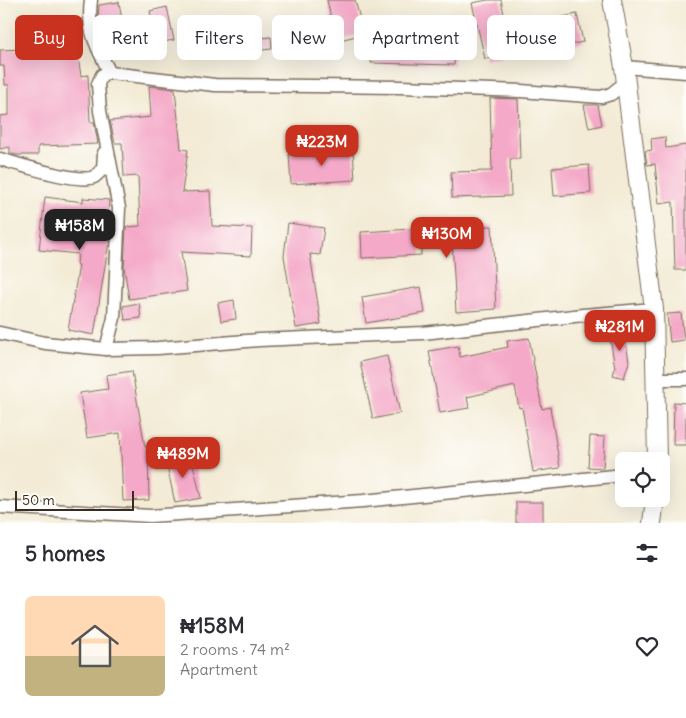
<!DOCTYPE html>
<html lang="en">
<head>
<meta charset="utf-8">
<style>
  :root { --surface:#fff; --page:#f7f7f7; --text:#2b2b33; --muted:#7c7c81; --accent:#c8321e }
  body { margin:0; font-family:Delius,sans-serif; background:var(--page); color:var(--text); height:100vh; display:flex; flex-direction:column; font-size:19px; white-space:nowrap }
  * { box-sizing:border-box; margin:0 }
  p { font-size:16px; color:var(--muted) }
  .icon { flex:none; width:28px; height:28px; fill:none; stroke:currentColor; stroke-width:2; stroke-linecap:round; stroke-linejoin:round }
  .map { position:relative; height:523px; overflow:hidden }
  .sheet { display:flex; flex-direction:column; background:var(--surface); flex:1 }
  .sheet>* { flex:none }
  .top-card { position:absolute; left:15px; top:15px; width:656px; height:45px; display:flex; gap:10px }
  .fabs { position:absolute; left:615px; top:452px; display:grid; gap:10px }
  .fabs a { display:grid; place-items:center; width:55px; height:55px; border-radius:8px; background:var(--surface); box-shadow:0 5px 20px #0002; font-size:25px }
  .scale { position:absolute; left:15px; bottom:12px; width:119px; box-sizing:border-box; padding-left:5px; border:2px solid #3b2a1e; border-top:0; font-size:14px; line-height:18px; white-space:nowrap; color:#3b2a1e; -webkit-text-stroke:4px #fdfcf7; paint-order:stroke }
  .price { position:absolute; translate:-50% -42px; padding:0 11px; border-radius:10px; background:var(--accent); color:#fff; font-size:16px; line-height:32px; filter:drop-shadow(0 1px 2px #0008) }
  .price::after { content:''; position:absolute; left:50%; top:30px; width:15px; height:11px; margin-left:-8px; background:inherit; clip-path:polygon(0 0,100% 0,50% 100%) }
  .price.active { background:#222; color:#fff }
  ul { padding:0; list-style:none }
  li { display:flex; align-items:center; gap:15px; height:125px; padding:0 25px }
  li span { display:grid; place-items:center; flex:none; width:140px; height:100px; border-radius:8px; color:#555 }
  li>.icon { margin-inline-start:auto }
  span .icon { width:60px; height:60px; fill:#fffc; stroke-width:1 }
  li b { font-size:21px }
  h2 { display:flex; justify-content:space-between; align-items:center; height:60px; padding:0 25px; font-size:21px }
  .pill { padding:0 18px; border-radius:8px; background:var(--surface); box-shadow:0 5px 20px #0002; font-size:18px; line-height:45px }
  .pill.active { background:var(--accent); color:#fff }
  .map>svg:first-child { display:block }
  .building { fill:#f4a9c8 }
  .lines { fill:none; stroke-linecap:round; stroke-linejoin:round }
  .street-casing { stroke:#7b6e5e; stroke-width:15 }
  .secondary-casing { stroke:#7b6e5e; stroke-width:20 }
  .street { stroke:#fff; stroke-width:12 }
  .secondary { stroke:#fff; stroke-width:18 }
</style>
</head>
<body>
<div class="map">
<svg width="686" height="523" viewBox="0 0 686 523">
  <rect width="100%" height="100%" fill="#fdfcf7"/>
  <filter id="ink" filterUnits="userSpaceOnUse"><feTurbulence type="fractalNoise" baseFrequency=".02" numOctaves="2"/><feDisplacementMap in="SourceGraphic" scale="10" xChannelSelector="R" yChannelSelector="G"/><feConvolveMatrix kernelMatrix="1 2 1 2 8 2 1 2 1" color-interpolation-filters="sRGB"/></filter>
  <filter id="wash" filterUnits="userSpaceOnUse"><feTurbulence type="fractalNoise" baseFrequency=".0096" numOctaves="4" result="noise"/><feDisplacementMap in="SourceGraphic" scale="20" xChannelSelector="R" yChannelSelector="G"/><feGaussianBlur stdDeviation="1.12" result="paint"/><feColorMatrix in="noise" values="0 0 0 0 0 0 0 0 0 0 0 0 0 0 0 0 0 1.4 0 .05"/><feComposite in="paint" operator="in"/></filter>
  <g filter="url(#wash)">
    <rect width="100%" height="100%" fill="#f3ebd5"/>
    <g id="blocks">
      <g class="building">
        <polygon points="327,0 355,0 364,34 336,41"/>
        <polygon points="488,0 501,0 507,29 577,14 583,42 520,55 519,51 485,59 472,3"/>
        <polygon points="119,2 127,52 110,55 101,32 98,19 99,5"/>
        <polygon points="167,7 174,40 157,43 150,11"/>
        <polygon points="258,22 260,38 271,37 272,49 224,54 222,25"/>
        <polygon points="75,37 81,76 88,75 90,122 94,122 98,144 38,146 38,155 16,155 10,153 10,147 0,149 0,116 9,115 9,85 5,85 4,66 0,66 0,50 24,49 23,45"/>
        <polygon points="372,42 429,43 429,50 455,51 454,65 371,63"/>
        <polygon points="149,86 175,89 181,149 188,150 182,192 210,191 212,226 252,228 251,256 181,252 187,291 129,299 124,267 126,227 140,226 138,176 124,177 122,143 115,143 110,121 151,117"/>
        <polygon points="490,98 518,99 520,159 510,159 511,196 452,198 451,172 492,171"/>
        <polygon points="584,105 598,105 602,125 589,128"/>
        <polygon points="665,137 666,148 686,145 686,270 675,270 673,202 659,204 655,164 647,165 645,151 652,150 651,139"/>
        <polygon points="353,150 355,180 291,184 289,154"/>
        <polygon points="589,165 591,193 554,196 552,168"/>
        <polygon points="45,197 83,202 83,198 109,200 107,228 110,228 109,241 94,335 68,330 79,265 77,265 78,254 39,250"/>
        <polygon points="288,223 324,228 320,255 310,254 321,324 296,328 284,256"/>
        <polygon points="492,226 496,309 456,312 452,240 421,242 421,255 362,258 361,232 429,228 429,229"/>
        <polygon points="421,287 425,313 366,323 362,297"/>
        <polygon points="234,300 236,319 221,321 218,303"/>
        <polygon points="139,303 141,318 125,320 123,306"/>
        <polygon points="681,313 684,340 670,342 667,314"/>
        <polygon points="624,329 629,362 624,378 613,375 615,368 609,331"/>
        <polygon points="529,338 542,409 550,407 560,468 533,472 522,407 519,408 515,386 467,397 469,408 440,413 429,351 458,346 460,357 508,347 507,341"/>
        <polygon points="387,356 400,413 373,419 360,362"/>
        <polygon points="132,371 145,447 148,447 149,500 123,501 120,433 87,438 80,393 108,389 106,375"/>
        <polygon points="674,402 686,403 686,445 673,445"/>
        <polygon points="590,436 605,437 603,468 588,467"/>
        <polygon points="191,455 201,498 175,503 166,461"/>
        <rect x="516" y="502" width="27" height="21"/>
      </g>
    </g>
  </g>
  <g filter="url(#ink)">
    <use href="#blocks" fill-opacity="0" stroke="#7b6e5e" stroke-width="1"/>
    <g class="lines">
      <defs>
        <g id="street">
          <path d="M91,0C87,32 96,45 110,73"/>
          <polyline points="624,67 686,72"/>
          <path d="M0,159C18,164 78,184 94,177C97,175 100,171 103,169L104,153"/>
          <polyline points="0,333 45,343 106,349 158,348 259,340 423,333 583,315 654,309"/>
          <polyline points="106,349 114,318 119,208 100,111 98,84 102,75 110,73 215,85 400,87 521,91 601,97 611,94 626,82"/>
          <polyline points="655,379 686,379"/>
          <polyline points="0,507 150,516 363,501 624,475"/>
        </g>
        <g id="secondary">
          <polyline points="612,0 624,67 654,309 657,461"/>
          <polyline points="652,523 655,499"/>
        </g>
      </defs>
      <use href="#street" class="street-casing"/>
      <use href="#secondary" class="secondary-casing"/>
      <use href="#street" class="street"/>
      <use href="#secondary" class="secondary"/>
    </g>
  </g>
</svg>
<div class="fabs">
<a><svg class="icon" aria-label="locate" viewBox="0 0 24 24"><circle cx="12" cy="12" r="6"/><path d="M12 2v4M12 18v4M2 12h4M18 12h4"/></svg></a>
</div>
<div class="scale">50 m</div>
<b class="price" style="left:322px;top:167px">₦223M</b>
<b class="price active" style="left:80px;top:251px">₦158M</b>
<b class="price" style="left:447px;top:259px">₦130M</b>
<b class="price" style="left:620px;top:352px">₦281M</b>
<b class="price" style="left:183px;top:479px">₦489M</b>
<div class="top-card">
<a class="pill active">Buy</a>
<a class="pill">Rent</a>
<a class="pill">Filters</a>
<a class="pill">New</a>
<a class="pill">Apartment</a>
<a class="pill">House</a>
</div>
</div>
<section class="sheet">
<h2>5 homes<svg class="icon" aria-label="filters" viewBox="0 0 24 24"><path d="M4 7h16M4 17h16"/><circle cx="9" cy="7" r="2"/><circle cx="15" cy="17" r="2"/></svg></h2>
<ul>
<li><span style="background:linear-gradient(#ffd9b3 60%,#c2b280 0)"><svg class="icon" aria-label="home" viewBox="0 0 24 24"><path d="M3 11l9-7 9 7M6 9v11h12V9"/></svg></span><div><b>₦158M</b><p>2 rooms · 74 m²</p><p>Apartment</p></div><svg class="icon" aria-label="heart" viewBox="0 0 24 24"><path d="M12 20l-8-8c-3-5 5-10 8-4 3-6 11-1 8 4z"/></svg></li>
</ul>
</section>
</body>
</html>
